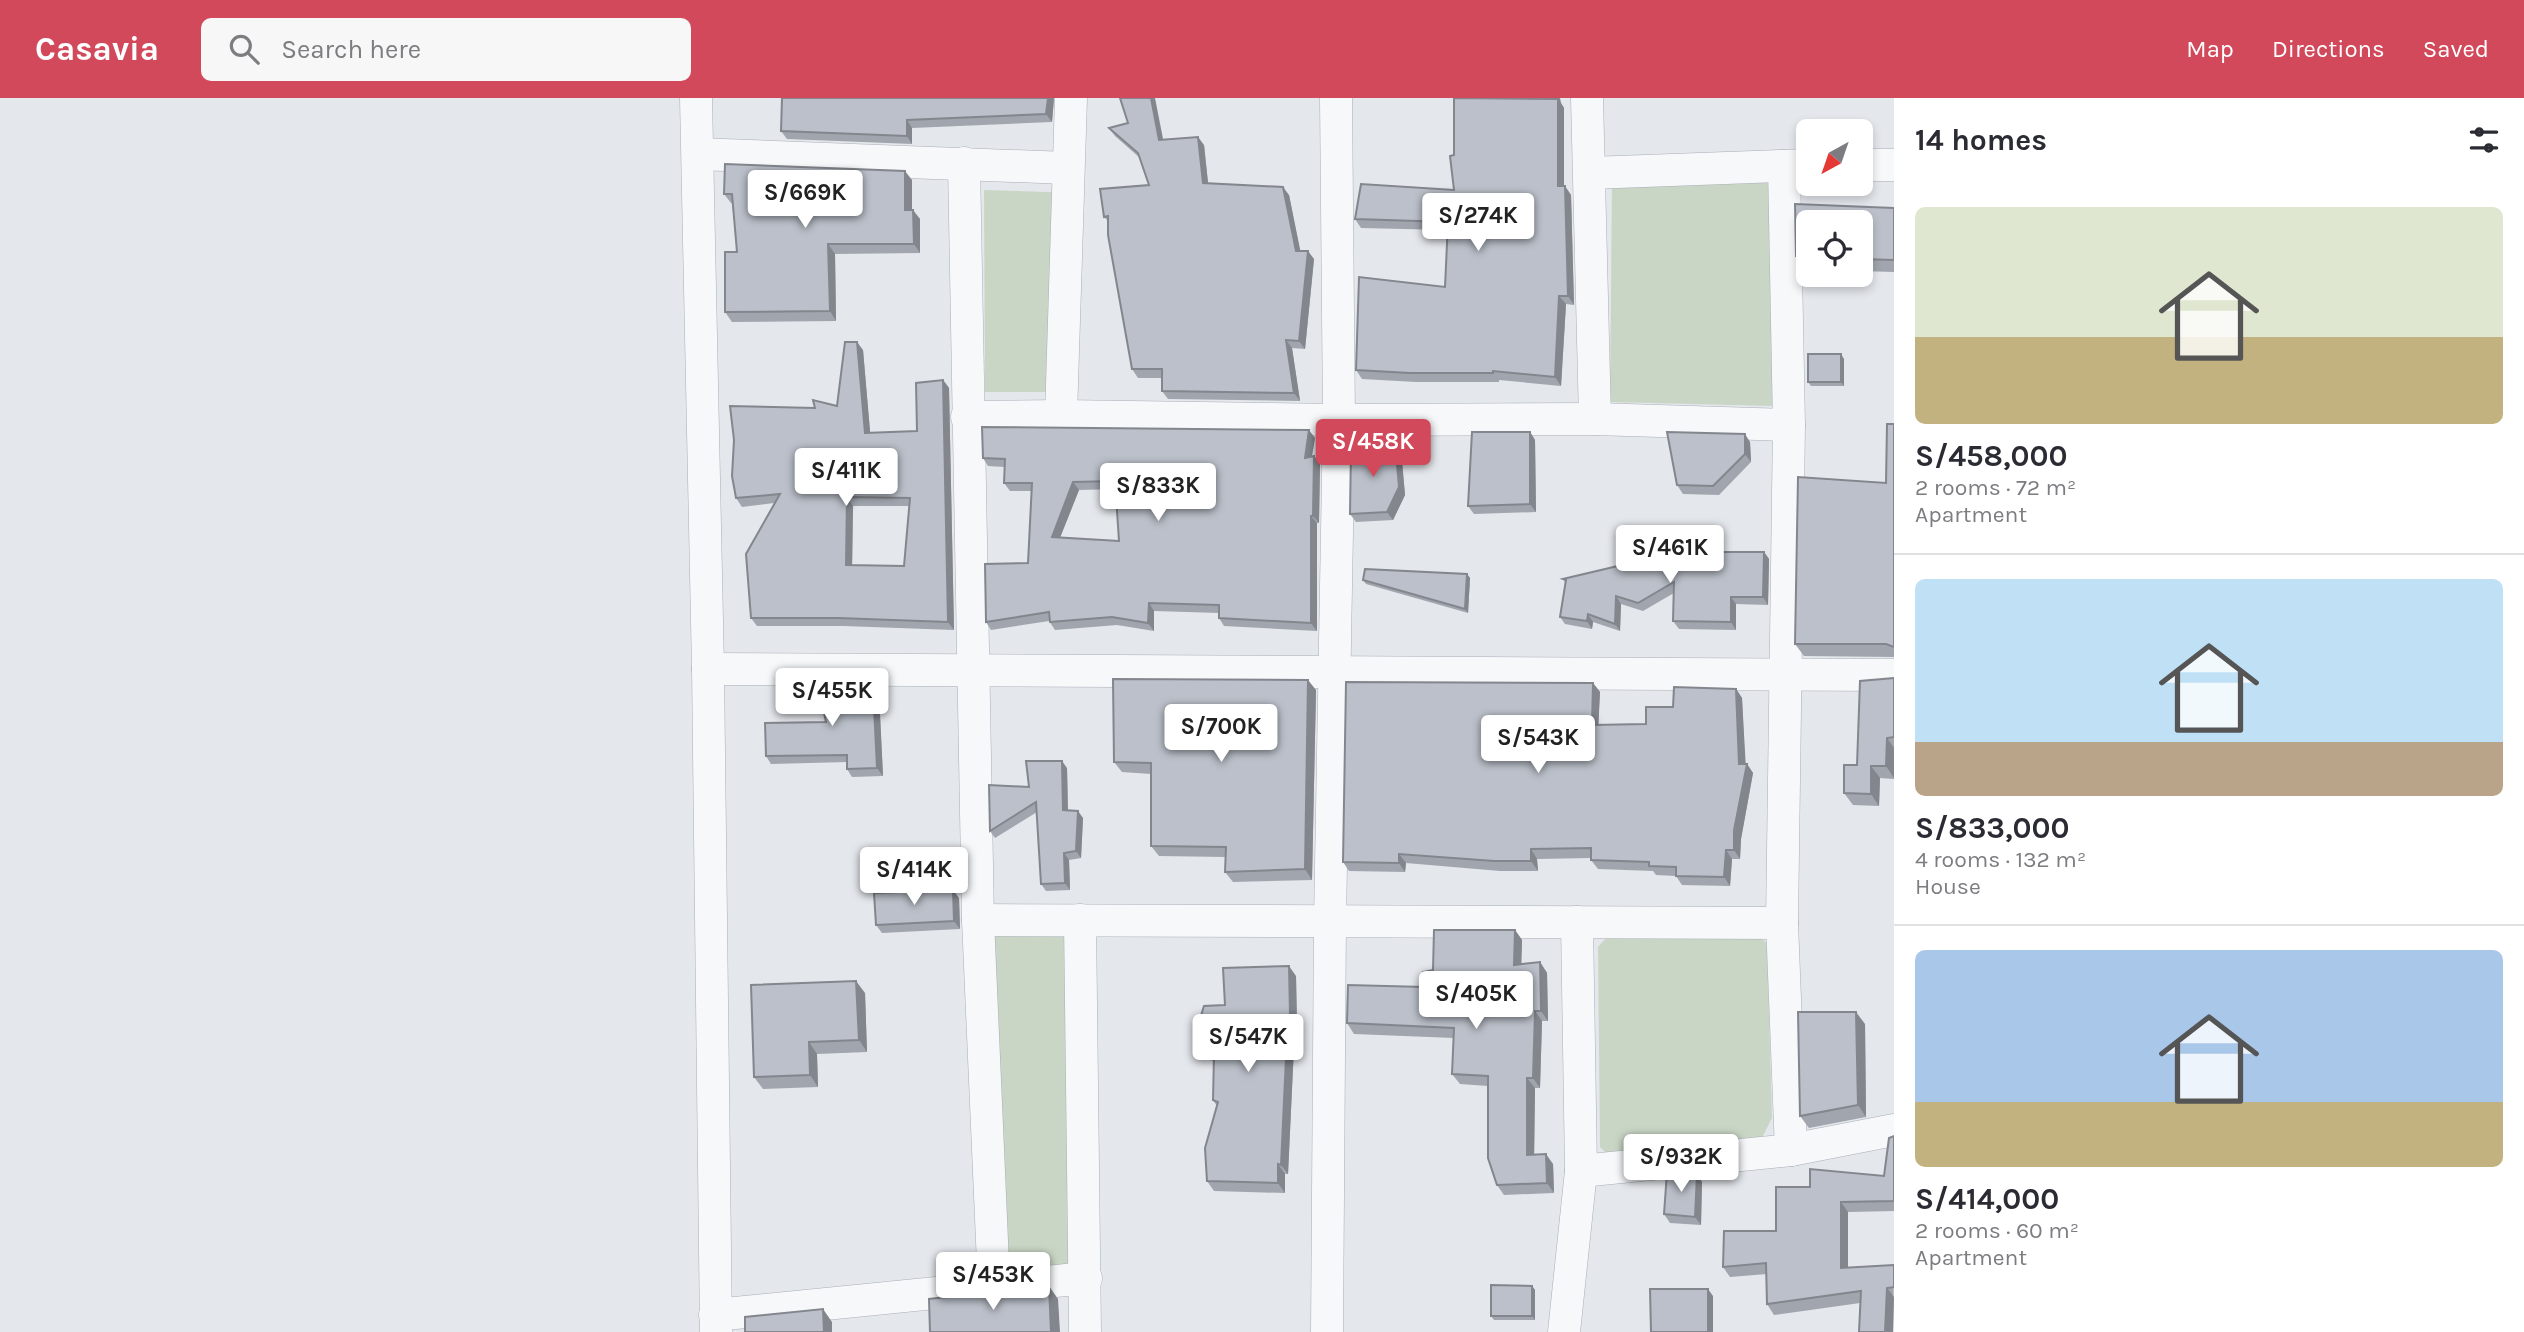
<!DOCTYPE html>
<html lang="en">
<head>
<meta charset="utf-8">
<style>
  :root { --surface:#fff; --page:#f7f7f7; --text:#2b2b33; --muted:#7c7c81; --line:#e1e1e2; --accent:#d1495b }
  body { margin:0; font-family:Karla,sans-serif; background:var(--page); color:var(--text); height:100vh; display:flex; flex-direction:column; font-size:26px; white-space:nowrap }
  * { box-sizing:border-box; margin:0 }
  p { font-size:23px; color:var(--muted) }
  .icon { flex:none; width:38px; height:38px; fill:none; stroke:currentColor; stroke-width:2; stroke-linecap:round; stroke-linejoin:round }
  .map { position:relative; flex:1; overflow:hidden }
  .drawer { display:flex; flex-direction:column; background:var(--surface); width:630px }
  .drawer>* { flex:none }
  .needle { width:46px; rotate:220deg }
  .buttons { position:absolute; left:1796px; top:21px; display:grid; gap:14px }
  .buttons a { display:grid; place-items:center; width:77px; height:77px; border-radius:10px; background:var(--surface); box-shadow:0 4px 10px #0003; font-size:35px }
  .price { position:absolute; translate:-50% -60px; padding:0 16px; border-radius:7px; background:#fff; color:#222; font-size:23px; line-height:46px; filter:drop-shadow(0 2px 4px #0008) }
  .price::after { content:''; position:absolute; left:50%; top:42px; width:21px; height:16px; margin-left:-10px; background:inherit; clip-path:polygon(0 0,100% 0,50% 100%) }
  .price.active { background:var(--accent); color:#fff }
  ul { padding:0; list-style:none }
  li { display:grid; align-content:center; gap:14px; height:371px; padding:0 21px }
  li+li { border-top:2px solid var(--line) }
  li span { display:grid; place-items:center; height:217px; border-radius:10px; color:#555 }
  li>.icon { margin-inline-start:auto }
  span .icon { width:126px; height:126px; fill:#fffc; stroke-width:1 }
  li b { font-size:30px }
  h2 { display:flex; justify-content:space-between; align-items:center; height:84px; padding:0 21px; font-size:30px }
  header { display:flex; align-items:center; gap:42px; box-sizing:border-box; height:98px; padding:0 35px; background:var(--accent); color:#fff }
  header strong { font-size:33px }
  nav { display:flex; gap:38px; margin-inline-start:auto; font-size:24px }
  .search { width:490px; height:63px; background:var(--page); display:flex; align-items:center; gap:18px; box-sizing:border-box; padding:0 24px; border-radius:10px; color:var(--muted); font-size:26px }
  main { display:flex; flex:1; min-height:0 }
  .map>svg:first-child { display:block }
  .green { fill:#c9d6c5 }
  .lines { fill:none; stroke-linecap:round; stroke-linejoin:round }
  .street-casing { stroke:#a9aeb7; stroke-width:33 }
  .street { stroke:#f7f8fa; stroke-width:32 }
  .wall { fill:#a1a5ae; fill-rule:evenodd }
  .shaded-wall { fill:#83868d }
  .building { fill:#bbc0ca; stroke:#83868d; stroke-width:2; fill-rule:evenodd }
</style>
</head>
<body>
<header>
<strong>Casavia</strong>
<div class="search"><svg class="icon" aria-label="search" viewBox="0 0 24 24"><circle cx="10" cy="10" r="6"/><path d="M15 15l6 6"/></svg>Search here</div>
<nav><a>Map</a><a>Directions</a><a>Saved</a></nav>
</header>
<main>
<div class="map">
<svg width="1894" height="1234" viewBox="0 0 1894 1234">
  <rect width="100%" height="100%" fill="#e4e7ec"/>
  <g class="green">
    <polygon points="1612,81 1772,85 1773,308 1610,304"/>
    <polygon points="984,92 1076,95 1076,294 985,294"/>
    <polygon points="994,830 1072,832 1076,1171 1008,1170"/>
    <polygon points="1607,839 1759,839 1767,845 1772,1020 1761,1042 1610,1059 1600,1049 1598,849"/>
  </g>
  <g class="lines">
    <defs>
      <g id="street">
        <polyline points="696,0 708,571 716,1234"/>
        <polyline points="1587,0 1595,321"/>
        <polyline points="698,56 1067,70"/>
        <polyline points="964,65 978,822 994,1189"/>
        <polyline points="1860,67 1894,67"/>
        <polyline points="1784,68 1789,327 1782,825 1791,1052"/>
        <polyline points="1590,75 1808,67"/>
        <polyline points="1061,318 1071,0"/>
        <polyline points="967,319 1061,318 1339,322 1595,321 1789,327"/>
        <polyline points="708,571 1894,577"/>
        <polyline points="978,822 1782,825"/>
        <polyline points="1080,822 1085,1234"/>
        <polyline points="1581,1073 1791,1052 1894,1032"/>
        <polyline points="715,1217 1086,1180"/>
        <polyline points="1327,1234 1330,823 1339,322 1336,0"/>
        <polyline points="1564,1234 1581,1073 1577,824"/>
      </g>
    </defs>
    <use href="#street" class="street-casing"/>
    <use href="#street" class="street"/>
  </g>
  <g class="wall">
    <polygon points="1054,0 1052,24 912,30 912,46 787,41 781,33"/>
    <polygon points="1561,5 1564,10 1564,88 1571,97 1574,207 1566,206 1561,288 1499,282 1499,284 1416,284 1362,281 1356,272 1445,189 1448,132 1361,130 1355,121 1454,92 1454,57"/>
    <polygon points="1109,30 1164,42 1204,47 1208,85 1289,97 1300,153 1314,161 1305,251 1292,250 1300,303 1168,301 1162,293 1162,280 1138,280 1132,271 1108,123 1104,119 1149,87 1140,60 1115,38"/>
    <polygon points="912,82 912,112 920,121 920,155 835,156 836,223 732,224 725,214 737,154 732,105 731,105 724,96"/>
    <polygon points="1795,106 1894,110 1894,174 1860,173 1860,124 1808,124 1808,170 1804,170 1796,158"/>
    <path d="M863,252L870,335L917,333L943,282L949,290L954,532L844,528H757L751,520L774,405L742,409L736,400L815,310L837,308ZM853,408H909L904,468L852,467Z"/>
    <polygon points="1844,261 1844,288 1811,288 1808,284"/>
    <polygon points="1894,326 1894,559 1804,558 1795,546 1886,385"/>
    <polygon points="1530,334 1535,342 1536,414 1474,416 1468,408"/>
    <path d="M1315,340L1312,359L1314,358L1320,366L1319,425H1317V533L1224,528L1219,520V515L1154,513V533L1117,527L1055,532L1049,523L991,532L986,524L1028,465L1032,393H1010L1004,385L1005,369L988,368L983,360ZM1116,391L1119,443L1060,440L1079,392Z"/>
    <polygon points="1750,344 1751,364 1719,397 1683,396 1677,387"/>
    <polygon points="1401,352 1405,397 1393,422 1356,424 1350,416"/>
    <polygon points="1764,454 1769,461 1768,507 1736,506 1736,532 1679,531 1673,523 1674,495 1643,513 1621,506 1620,533 1593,524 1592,531 1565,526 1560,519 1565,484 1563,481"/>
    <polygon points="1467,476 1470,480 1468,515 1366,486 1363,482"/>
    <polygon points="1894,580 1894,681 1880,680 1879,708 1853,707 1844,695 1857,667"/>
    <polygon points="1593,585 1600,594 1598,627 1646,626 1673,609 1736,591 1742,600 1745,666 1747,666 1753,675 1741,741 1740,761 1732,761 1730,788 1682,787 1676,778 1656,777 1653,773 1598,771 1591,762 1591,760 1537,761 1538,773 1500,773 1406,765 1405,774 1349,773 1343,764"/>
    <polygon points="873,588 879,596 883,678 852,679 847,671 847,664 771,666 766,658 826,624"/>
    <polygon points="1316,592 1312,782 1233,784 1225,774 1226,759 1159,758 1151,748 1151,676 1122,674 1114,664"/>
    <polygon points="1067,670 1068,712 1083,720 1081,760 1069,762 1070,792 1046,793 1041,786 1037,714 995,740 990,733 1029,689"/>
    <polygon points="959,800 960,831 882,835 876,827"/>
    <polygon points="1515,832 1522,842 1521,866 1540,864 1547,875 1548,923 1542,923 1540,990 1535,990 1534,1057 1553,1066 1554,1095 1504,1097 1497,1087 1488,988 1460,986 1452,976 1454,940 1354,936 1347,925 1425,889 1433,872"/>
    <polygon points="1296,878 1297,927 1295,927 1288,1076 1285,1076 1285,1095 1214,1093 1207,1083 1217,1008 1213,1002 1214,963 1205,961 1198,951 1225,907"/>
    <polygon points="865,895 867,954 817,956 818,989 763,991 754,979"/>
    <polygon points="1865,926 1866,1019 1809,1030 1800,1018"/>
    <polygon points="1894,1038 1894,1113 1848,1114 1848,1170 1894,1167 1893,1234 1859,1234 1860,1205 1774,1217 1767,1206 1767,1176 1730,1179 1723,1169 1776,1133 1810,1089 1884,1078"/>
    <polygon points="1702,1084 1701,1127 1670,1125 1664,1116"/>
    <polygon points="1532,1188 1535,1192 1535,1222 1494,1222 1491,1218"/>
  </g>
  <g class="shaded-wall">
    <polygon points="1048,0 1054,0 1052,24 1046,16"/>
    <polygon points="1151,0 1155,0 1165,51 1159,42"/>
    <polygon points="1555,0 1560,0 1561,5 1564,10 1564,97 1558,88"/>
    <polygon points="907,22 912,30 912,46 907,38"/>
    <polygon points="1198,39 1204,47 1209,94 1203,85"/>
    <polygon points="905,73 912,82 912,121 905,112"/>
    <polygon points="1565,88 1571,97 1574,207 1568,198"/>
    <polygon points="1283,89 1289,97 1302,161 1296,153"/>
    <polygon points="913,112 920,121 920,155 914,146"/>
    <polygon points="828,146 835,156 836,223 830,213"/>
    <polygon points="1308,153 1314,161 1305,251 1299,243"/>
    <polygon points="1559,198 1566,206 1561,288 1555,279"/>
    <polygon points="1286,242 1292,250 1300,303 1294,295"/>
    <polygon points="857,244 863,252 871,344 865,335"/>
    <polygon points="1841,256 1844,261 1844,288 1841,284"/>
    <polygon points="943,282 949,290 954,532 948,524"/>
    <polygon points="1309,332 1315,340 1310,368 1305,360"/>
    <polygon points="1530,334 1535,342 1536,414 1530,406"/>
    <polygon points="1745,336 1750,344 1751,364 1745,356"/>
    <polygon points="1395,344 1401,352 1405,397 1393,422 1387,414"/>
    <polygon points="1314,358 1320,366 1319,425 1313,418"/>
    <polygon points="1073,384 1079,392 1057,447 1052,439"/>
    <polygon points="847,399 853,408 852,475 846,467"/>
    <polygon points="1311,418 1317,425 1317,533 1311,525"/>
    <polygon points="1764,454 1769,461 1768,507 1763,499"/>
    <polygon points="1467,476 1470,480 1468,515 1465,511"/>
    <polygon points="1616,498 1621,506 1620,533 1615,526"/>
    <polygon points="1731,499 1736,506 1736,532 1731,524"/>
    <polygon points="1149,505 1154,513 1154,533 1148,525"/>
    <polygon points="1588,516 1593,524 1592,531 1587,523"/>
    <polygon points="1308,582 1316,592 1312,782 1305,771"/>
    <polygon points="1593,585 1600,594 1598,636 1592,627"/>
    <polygon points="873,588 879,596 883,678 877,670"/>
    <polygon points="1736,591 1742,600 1746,672 1747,666 1753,675 1741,741 1740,761 1734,752 1739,666"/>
    <polygon points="1887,640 1894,650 1894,680 1886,668"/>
    <polygon points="1062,663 1067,670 1068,719 1063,712"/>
    <polygon points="1871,668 1880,680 1879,708 1871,696"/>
    <polygon points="1078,713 1083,720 1081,760 1076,753"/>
    <polygon points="1531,751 1537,761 1538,773 1531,763"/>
    <polygon points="1726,752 1732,761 1730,788 1724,779"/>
    <polygon points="1064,755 1069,762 1070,792 1065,785"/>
    <polygon points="1399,756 1406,765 1405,774 1399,765"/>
    <polygon points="953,792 959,800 960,831 954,823"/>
    <polygon points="1515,832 1522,842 1521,878 1514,867"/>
    <polygon points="1540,864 1547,875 1548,923 1541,913"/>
    <polygon points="1289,868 1296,878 1297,927 1290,917"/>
    <polygon points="856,883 865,895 867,954 859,942"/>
    <polygon points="1535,913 1542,923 1540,990 1533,980"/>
    <polygon points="1856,914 1865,926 1866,1019 1858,1007"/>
    <polygon points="1288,917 1295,927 1288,1076 1281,1067"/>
    <polygon points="809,944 817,956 818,989 810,977"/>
    <polygon points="1527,980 1535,990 1534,1067 1527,1057"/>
    <polygon points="1546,1056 1553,1066 1554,1095 1547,1085"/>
    <polygon points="1278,1066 1285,1076 1285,1095 1278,1085"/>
    <polygon points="1697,1076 1702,1084 1701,1127 1695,1119"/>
    <polygon points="1841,1104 1848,1114 1848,1180 1841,1170"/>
    <polygon points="1049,1188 1058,1201 1060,1234 1051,1234"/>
    <polygon points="1532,1188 1535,1192 1535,1222 1532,1218"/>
    <polygon points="1887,1190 1894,1199 1893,1234 1885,1234"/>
    <polygon points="1708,1191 1713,1198 1713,1234 1708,1234"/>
    <polygon points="823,1211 832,1224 832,1234 824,1234"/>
  </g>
  <g class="building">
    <polygon points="782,0 1048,0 1046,16 907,22 907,38 781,33"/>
    <polygon points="1120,0 1151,0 1159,42 1198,39 1203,85 1283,89 1296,153 1308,153 1299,243 1286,242 1294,295 1162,293 1162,271 1132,271 1108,137 1108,118 1104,119 1100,91 1149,87 1138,55 1109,30 1128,25"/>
    <polygon points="1454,0 1558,1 1558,88 1565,88 1568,198 1559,198 1555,279 1493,273 1493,275 1410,275 1356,272 1359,179 1445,189 1448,124 1355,121 1361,86 1454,92 1450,58 1454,57"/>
    <polygon points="725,66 905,73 905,112 913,112 914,146 828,146 830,213 725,214 725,154 737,154 732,96 724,96"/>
    <polygon points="1795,106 1894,110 1894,162 1860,161 1860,124 1808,124 1808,159 1796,158"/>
    <path d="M845,244H857L865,335L917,333L916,285L943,282L948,524L838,520H751L746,456L780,396L736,400L732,378L734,342L730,308L815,310L813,302L837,308ZM847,399L910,400L904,468L846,467Z"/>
    <rect x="1808" y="256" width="33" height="28"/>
    <polygon points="1887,326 1894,326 1894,549 1886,546 1795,546 1798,379 1886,385"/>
    <path d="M982,329L1309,332L1305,360L1314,358L1313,418H1311V525L1219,520V507L1149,505L1148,525L1112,519L1050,524L1049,514L986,524L985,466L1028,465L1032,385H1004L1005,361L983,360ZM1115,383L1119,443L1052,439L1073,384Z"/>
    <polygon points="1472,334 1530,334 1530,406 1468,408"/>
    <polygon points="1667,334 1745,336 1745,356 1713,388 1677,387"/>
    <polygon points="1395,344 1399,389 1387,414 1350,416 1351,351"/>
    <polygon points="1656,454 1764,454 1763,499 1731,499 1731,524 1673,523 1674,484 1638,505 1616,498 1615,526 1588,516 1587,523 1560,519 1566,482 1563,481 1656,459"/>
    <polygon points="1365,471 1467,476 1465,511 1363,482"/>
    <polygon points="1894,580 1894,639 1887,640 1886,668 1871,668 1871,696 1844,695 1844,667 1857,667 1860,583"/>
    <polygon points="1113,581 1308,582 1305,771 1225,774 1226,749 1151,748 1151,665 1114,664"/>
    <polygon points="817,582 873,588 877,670 847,671 847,657 766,658 765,625 826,624"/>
    <polygon points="1346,584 1593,585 1592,627 1646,626 1646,609 1673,609 1674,589 1736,591 1739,666 1747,666 1734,732 1734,752 1726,752 1724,779 1676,778 1676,769 1649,768 1649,764 1591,762 1591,750 1531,751 1531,763 1494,763 1399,756 1399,765 1343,764"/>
    <polygon points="1026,663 1062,663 1063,712 1078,713 1076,753 1064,755 1065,785 1041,786 1036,704 990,733 989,687 1029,689"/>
    <polygon points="953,792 954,823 876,827 874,795"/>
    <polygon points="1434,832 1515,832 1514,867 1540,864 1541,913 1535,913 1533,980 1527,980 1527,1057 1546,1056 1547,1085 1497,1087 1488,1060 1488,978 1452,976 1454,930 1347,925 1348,887 1425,889 1423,874 1433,872"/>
    <polygon points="1289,868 1290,917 1288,917 1281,1067 1278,1066 1278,1085 1207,1083 1205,1050 1218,1004 1213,1002 1214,955 1198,951 1198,927 1204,908 1225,907 1223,870"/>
    <polygon points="856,883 859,942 809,944 810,977 754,979 751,887"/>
    <polygon points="1798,914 1856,914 1858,1007 1800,1018"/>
    <polygon points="1894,1038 1894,1103 1841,1104 1841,1170 1894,1167 1894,1189 1887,1190 1885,1234 1859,1234 1861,1193 1767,1206 1766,1165 1723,1169 1724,1133 1776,1133 1776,1089 1810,1089 1810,1071 1884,1078 1889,1040"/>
    <polygon points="1667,1074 1697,1076 1695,1119 1664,1116"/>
    <polygon points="1491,1187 1532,1188 1532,1218 1491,1218"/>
    <polygon points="1049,1188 1051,1234 930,1234 929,1201"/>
    <polygon points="1650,1191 1708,1191 1708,1234 1651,1234"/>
    <polygon points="823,1211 824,1234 745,1234 745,1219"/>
  </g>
</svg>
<div class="buttons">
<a><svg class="needle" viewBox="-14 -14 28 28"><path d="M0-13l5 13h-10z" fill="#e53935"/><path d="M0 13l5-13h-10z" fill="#7c7c81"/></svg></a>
<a><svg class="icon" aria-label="locate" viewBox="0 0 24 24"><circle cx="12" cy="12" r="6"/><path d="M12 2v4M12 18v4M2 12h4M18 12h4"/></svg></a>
</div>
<b class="price" style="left:805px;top:132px">S/669K</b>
<b class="price" style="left:1478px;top:155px">S/274K</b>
<b class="price active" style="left:1373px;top:381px">S/458K</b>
<b class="price" style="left:846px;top:410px">S/411K</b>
<b class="price" style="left:1158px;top:425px">S/833K</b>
<b class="price" style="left:1670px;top:487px">S/461K</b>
<b class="price" style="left:832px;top:630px">S/455K</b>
<b class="price" style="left:1221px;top:666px">S/700K</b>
<b class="price" style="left:1538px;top:677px">S/543K</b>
<b class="price" style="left:914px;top:809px">S/414K</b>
<b class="price" style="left:1476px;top:933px">S/405K</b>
<b class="price" style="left:1248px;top:976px">S/547K</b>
<b class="price" style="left:1681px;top:1096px">S/932K</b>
<b class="price" style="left:993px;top:1214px">S/453K</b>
</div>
<section class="drawer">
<h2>14 homes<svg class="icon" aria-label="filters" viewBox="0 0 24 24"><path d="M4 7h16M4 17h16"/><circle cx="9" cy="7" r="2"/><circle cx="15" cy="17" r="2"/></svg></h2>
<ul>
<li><span style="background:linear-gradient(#dfe7d0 60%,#c2b280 0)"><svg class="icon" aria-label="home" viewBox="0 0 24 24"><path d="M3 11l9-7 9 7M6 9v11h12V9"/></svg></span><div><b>S/458,000</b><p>2 rooms · 72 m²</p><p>Apartment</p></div></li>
<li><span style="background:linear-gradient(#bfe0f5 75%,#b9a48a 0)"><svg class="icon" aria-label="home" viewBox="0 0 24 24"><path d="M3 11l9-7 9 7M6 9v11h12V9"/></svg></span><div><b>S/833,000</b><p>4 rooms · 132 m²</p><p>House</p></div></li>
<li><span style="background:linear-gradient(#a9c7e8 70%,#c2b280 0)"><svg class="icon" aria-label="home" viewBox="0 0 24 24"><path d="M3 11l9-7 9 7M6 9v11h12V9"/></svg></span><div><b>S/414,000</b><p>2 rooms · 60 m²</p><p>Apartment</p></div></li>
</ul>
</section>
</main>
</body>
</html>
